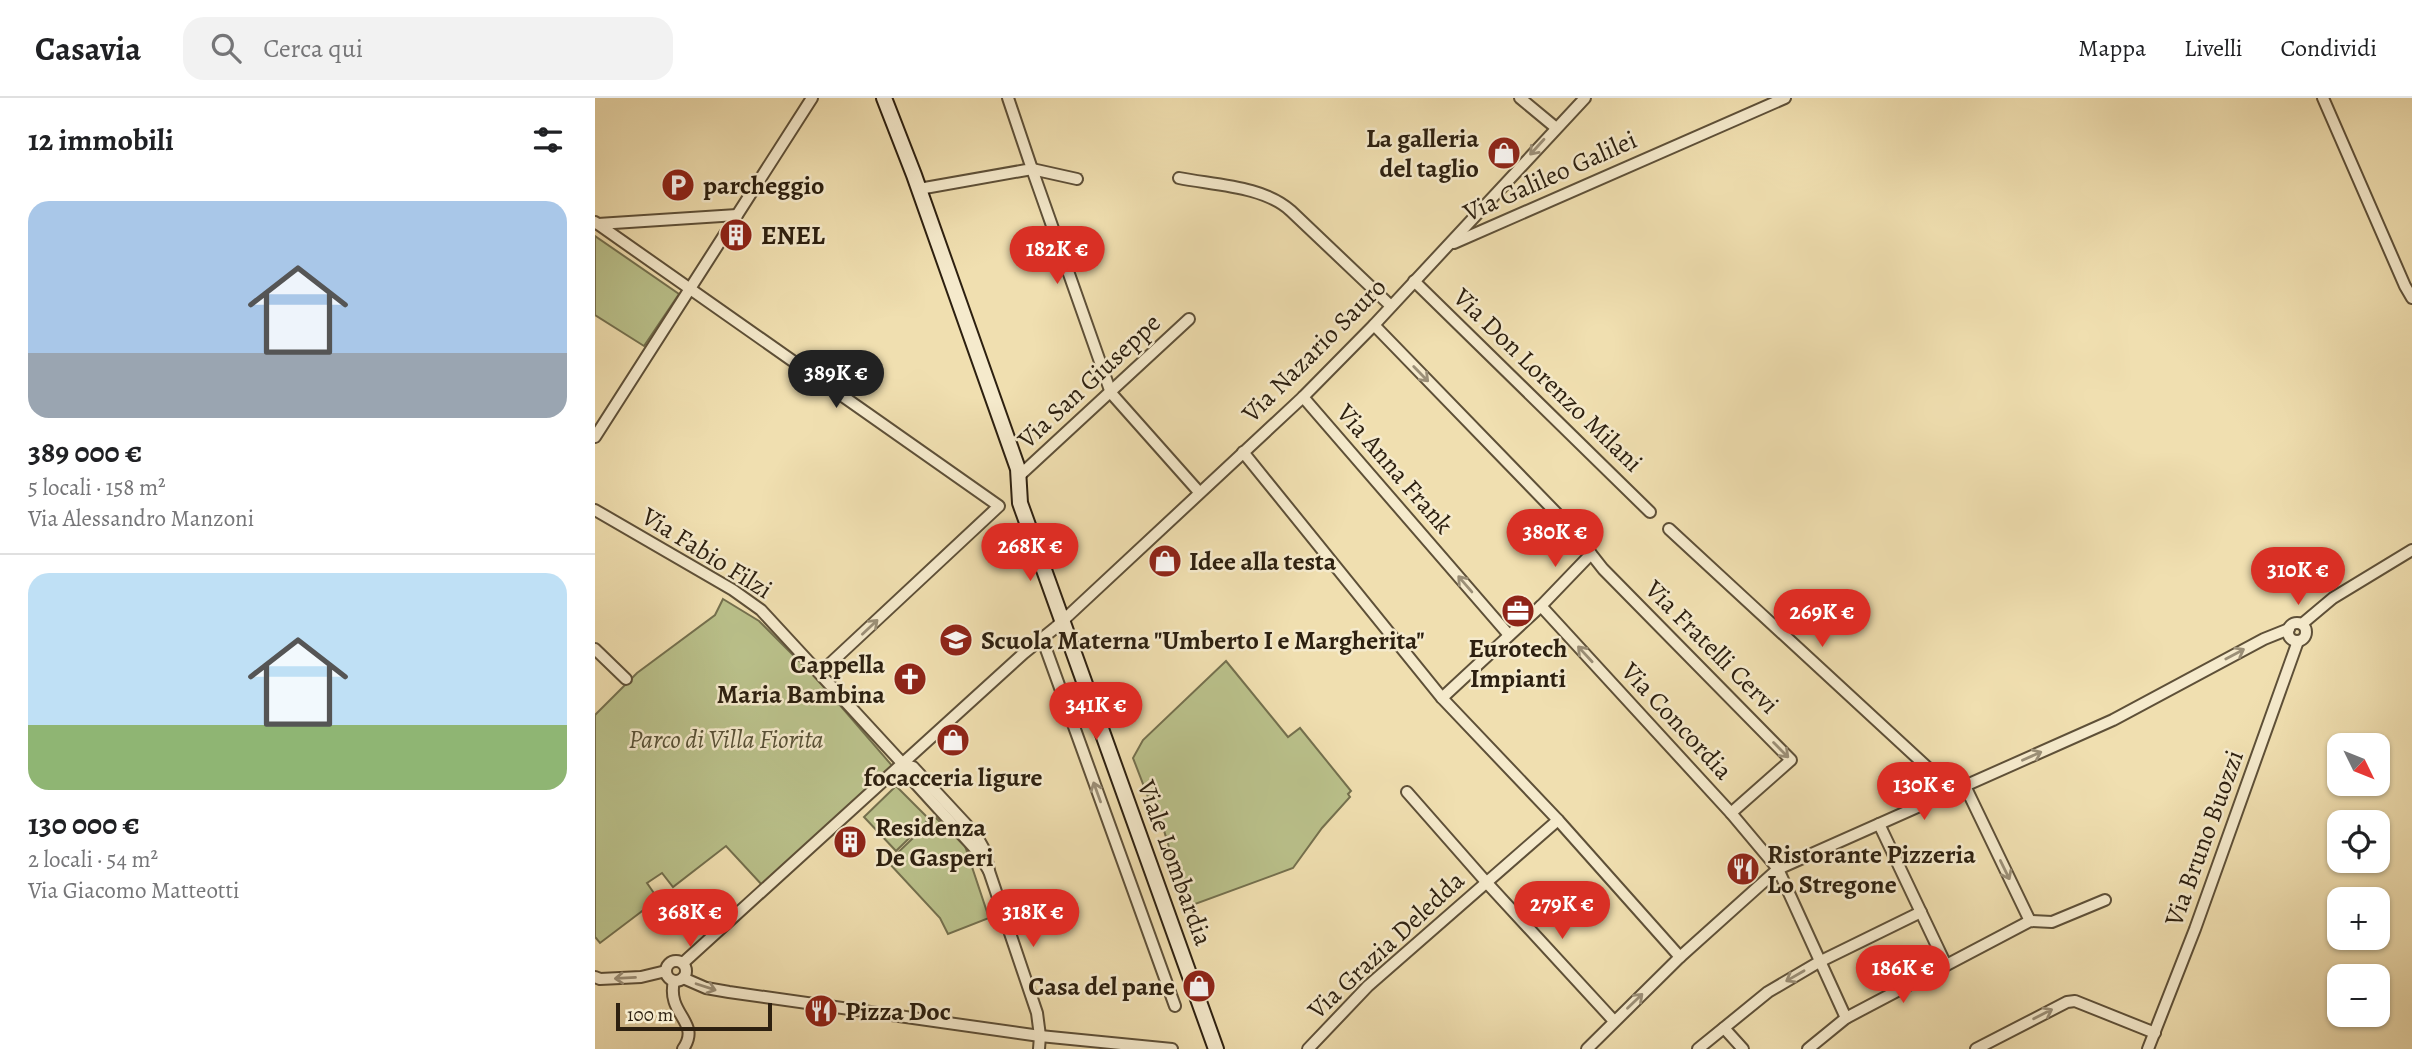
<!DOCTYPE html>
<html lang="it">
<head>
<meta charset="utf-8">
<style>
  :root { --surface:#fff; --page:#f2f2f2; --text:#202124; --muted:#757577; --line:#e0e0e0; --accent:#d93025 }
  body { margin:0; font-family:Alegreya,serif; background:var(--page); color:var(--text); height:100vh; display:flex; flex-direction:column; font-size:26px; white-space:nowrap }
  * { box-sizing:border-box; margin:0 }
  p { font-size:23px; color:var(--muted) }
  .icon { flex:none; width:38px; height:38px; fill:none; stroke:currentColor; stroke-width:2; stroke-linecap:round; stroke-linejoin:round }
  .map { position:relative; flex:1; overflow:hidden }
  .side { display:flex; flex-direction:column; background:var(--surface); width:595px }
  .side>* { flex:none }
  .needle { width:46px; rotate:133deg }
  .tools { position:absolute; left:1732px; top:635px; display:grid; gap:14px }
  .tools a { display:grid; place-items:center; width:63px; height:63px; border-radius:14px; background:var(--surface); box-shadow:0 2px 5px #0004; font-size:35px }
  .scale { position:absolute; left:21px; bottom:18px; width:156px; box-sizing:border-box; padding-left:7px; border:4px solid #2d2010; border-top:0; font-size:19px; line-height:24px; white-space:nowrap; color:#2d2010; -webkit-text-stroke:5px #f5eacc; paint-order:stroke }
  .price { position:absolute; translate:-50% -60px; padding:0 16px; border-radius:24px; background:var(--accent); color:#fff; font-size:23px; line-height:46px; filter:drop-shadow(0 2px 4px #0008) }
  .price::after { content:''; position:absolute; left:50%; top:42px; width:21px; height:16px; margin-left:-10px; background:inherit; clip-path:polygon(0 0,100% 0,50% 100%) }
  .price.current { background:#222; color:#fff }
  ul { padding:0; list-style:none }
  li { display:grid; align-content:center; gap:14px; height:371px; padding:0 28px }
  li+li { border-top:2px solid var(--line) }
  li span { display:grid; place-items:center; height:217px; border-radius:21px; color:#555 }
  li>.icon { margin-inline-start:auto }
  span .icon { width:126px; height:126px; fill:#fffc; stroke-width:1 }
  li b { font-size:30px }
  h2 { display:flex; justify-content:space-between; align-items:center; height:84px; padding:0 28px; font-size:30px }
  header { display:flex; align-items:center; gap:42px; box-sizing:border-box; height:98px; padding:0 35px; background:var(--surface); border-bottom:2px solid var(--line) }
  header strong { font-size:33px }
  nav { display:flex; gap:38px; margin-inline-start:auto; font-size:24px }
  .search { width:490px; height:63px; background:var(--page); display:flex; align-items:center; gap:18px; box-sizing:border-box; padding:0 24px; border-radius:21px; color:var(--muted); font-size:26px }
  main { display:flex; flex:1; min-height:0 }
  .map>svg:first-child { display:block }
  .green { fill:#bac18b; stroke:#74704e; stroke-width:2 }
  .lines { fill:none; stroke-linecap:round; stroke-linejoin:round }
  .minor-casing { stroke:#5e5038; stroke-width:14 }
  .secondary-casing { stroke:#2d2010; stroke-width:18 }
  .minor { stroke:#f5eacc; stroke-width:10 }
  .secondary { stroke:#f5eacc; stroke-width:14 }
  .oneway { stroke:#9b8f77 }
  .labels { text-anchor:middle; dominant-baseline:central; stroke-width:5; stroke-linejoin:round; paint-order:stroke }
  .poi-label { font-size:26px; font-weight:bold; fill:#2d2010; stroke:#f5eacc; text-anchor:start }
  .street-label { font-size:26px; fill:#2d2010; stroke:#f5eacc }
  .park-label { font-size:26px; font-style:italic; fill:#575035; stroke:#f5eacc }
</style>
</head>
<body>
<header>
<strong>Casavia</strong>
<div class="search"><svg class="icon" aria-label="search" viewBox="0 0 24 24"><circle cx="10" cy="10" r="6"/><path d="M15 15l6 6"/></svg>Cerca qui</div>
<nav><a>Mappa</a><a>Livelli</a><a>Condividi</a></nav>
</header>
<main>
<section class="side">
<h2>12 immobili<svg class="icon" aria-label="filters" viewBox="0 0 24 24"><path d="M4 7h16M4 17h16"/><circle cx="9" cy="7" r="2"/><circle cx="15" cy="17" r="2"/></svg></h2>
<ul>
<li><span style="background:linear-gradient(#a9c7e8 70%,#9aa5b1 0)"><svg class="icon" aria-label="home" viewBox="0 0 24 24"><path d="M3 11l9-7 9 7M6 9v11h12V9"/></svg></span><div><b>389 000 €</b><p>5 locali · 158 m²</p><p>Via Alessandro Manzoni</p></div></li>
<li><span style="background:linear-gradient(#bfe0f5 70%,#8fb573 0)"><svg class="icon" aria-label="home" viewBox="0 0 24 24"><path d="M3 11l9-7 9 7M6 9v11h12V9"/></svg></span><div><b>130 000 €</b><p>2 locali · 54 m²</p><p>Via Giacomo Matteotti</p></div></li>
</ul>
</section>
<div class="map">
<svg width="1817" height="951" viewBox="0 0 1817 951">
  <rect width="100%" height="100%" fill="#f0dfb0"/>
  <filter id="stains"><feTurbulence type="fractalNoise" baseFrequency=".00286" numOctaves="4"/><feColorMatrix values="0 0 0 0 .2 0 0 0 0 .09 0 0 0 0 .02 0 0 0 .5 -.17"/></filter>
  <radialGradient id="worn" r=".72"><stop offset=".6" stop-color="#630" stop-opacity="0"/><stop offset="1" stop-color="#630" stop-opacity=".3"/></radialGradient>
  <g class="green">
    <polygon points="0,138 84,196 49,248 0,217"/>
    <polygon points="128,501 164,523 225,584 299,670 168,788 131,748 78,789 67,775 52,785 63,801 5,845 0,839 0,617 42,575 120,517"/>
    <polygon points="631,563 693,639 705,630 756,693 753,696 755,699 727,730 698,770 592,809 567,726 555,704 538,660 548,642"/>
    <polygon points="301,688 334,721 301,753 269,719"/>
    <polygon points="340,719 370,748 394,820 353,836 345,820 293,764"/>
  </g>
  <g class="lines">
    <defs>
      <g id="minor">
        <polyline points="925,0 960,29"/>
        <polyline points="1728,0 1810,188 1817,200"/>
        <polyline points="437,71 516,295 604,394"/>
        <polyline points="437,71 482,81"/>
        <path d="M584,80C619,87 669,88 696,113L796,208"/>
        <polyline points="324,91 437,71 413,0"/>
        <polyline points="0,124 404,408 225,575"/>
        <polyline points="3,126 142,117"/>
        <polyline points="859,145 1190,0"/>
        <polyline points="819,183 1055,414"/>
        <polyline points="779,227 975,429 1008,471 1196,662 1136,715"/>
        <polyline points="708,299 914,537"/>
        <polyline points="0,339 217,0"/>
        <polyline points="648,354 847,600 963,722 1085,859"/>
        <polyline points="424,378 594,221"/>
        <polyline points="0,412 138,492 166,512 308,666 311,675 382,753 394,773"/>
        <polyline points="1074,431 1358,693"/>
        <polyline points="946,508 1136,715 1183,771 1251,920"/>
        <circle cx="1702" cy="534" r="9"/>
        <polyline points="1707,526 1738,500 1817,452"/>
        <polyline points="447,540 580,908"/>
        <polyline points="0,551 31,581"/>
        <polyline points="847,600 946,508 996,456"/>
        <polyline points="308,666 318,669 381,737 390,753 394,773 442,915 445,938 444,951"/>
        <polyline points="1370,688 1435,823"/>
        <polyline points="812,694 892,785 1019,923"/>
        <polyline points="1284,726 1351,867"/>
        <circle cx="81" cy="873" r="10"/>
        <polyline points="88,865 429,555 460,530 708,299 779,227 990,0"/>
        <polyline points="0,879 5,881 46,879 71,873"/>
        <polyline points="88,880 111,890 134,894 445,938 577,951"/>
        <path d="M79,883C71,917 107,924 88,951"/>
        <polyline points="1129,930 1148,951"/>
        <polyline points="713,951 773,888 963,722"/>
        <polyline points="992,951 1085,859 1183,771 1518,622 1669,541 1694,531"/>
        <polyline points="1103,951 1173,894 1224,864 1326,814"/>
        <polyline points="1213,951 1251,920 1435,823 1457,824 1510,802"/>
        <polyline points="1381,951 1472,904 1480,903 1560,935"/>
        <polyline points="1553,951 1600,831 1703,543"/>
      </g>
      <polyline id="secondary" points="289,0 319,77 423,371 425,405 621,951"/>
    </defs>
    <use href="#minor" class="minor-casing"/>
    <use href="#secondary" class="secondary-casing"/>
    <use href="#minor" class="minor"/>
    <use href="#secondary" class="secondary"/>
  </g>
  <defs><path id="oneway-shaft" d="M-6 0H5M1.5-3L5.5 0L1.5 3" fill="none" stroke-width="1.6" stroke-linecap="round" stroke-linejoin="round" transform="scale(1.75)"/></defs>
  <g class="oneway">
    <use href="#oneway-shaft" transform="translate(942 49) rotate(132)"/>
    <use href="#oneway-shaft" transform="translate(826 276) rotate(46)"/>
    <use href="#oneway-shaft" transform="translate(870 486) rotate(-131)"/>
    <use href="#oneway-shaft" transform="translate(275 529) rotate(-43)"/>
    <use href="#oneway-shaft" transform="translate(990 556) rotate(-133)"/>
    <use href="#oneway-shaft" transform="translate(1640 556) rotate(-28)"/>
    <use href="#oneway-shaft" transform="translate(1186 652) rotate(45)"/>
    <use href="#oneway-shaft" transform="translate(1437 658) rotate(-24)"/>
    <use href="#oneway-shaft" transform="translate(502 694) rotate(-110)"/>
    <use href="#oneway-shaft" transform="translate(1410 772) rotate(64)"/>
    <use href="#oneway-shaft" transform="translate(1200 878) rotate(150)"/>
    <use href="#oneway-shaft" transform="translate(30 880) rotate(177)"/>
    <use href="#oneway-shaft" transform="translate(111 889) rotate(18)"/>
    <use href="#oneway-shaft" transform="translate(1040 903) rotate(-44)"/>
    <use href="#oneway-shaft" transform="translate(1448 916) rotate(-27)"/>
  </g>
  <defs>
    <symbol id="shop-disc" viewBox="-11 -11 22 22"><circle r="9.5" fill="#8f2418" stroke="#f5eacc"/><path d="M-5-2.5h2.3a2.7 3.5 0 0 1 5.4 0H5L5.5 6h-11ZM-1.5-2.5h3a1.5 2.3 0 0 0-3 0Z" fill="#fff"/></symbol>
    <symbol id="parking-disc" viewBox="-11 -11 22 22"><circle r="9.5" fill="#8f2418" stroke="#f5eacc"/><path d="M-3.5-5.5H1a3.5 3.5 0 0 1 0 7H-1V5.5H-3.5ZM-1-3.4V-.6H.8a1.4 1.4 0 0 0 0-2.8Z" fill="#fff"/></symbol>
    <symbol id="building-disc" viewBox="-11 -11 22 22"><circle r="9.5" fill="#8f2418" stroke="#f5eacc"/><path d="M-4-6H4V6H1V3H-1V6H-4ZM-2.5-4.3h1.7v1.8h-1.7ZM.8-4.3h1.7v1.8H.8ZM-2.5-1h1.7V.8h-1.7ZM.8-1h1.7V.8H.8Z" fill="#fff"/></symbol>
    <symbol id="office-disc" viewBox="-11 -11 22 22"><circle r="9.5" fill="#8f2418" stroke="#f5eacc"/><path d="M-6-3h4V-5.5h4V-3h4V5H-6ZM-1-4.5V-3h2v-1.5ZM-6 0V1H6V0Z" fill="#fff"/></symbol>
    <symbol id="school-disc" viewBox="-11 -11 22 22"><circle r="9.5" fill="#8f2418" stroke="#f5eacc"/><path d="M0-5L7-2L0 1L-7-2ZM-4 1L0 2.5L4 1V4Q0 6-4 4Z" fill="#fff"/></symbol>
    <symbol id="church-disc" viewBox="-11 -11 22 22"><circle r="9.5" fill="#8f2418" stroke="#f5eacc"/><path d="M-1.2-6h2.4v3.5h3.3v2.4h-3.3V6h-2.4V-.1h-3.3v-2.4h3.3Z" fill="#fff"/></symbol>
    <symbol id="restaurant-disc" viewBox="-11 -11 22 22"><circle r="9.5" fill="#8f2418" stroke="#f5eacc"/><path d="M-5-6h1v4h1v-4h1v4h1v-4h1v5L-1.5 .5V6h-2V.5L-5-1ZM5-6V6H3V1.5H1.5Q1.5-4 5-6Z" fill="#fff"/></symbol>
  </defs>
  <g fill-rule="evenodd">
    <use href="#shop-disc" x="890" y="36" width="38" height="38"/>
    <use href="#parking-disc" x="64" y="68" width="38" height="38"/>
    <use href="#building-disc" x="122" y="118" width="38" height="38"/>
    <use href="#shop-disc" x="551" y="444" width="38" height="38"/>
    <use href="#office-disc" x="904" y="494" width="38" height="38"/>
    <use href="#school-disc" x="342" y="523" width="38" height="38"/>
    <use href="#church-disc" x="296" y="562" width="38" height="38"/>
    <use href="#shop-disc" x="339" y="623" width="38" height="38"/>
    <use href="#building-disc" x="236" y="725" width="38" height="38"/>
    <use href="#restaurant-disc" x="1129" y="752" width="38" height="38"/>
    <use href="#shop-disc" x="585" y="869" width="38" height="38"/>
    <use href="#restaurant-disc" x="207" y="894" width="38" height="38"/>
  </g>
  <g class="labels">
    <g class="poi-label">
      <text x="884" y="40" text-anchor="end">La galleria<tspan x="884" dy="30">del taglio</tspan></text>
      <text x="108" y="87">parcheggio</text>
      <text x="166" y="137">ENEL</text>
      <text x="594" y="463">Idee alla testa</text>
      <text x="386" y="542">Scuola Materna "Umberto I e Margherita"</text>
      <text x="923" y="550" text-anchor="middle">Eurotech<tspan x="923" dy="30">Impianti</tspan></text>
      <text x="290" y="566" text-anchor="end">Cappella<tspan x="290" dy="30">Maria Bambina</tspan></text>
      <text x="358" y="679" text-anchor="middle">focacceria ligure</text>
      <text x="280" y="729">Residenza<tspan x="280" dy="30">De Gasperi</tspan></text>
      <text x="1172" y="756">Ristorante Pizzeria<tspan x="1172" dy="30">Lo Stregone</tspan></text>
      <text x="580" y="888" text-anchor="end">Casa del pane</text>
      <text x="250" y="913">Pizza Doc</text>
    </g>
    <g class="street-label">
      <text transform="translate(955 78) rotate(-24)">Via Galileo Galilei</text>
      <text transform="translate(719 252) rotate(-45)">Via Nazario Sauro</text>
      <text transform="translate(953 282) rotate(44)">Via Don Lorenzo Milani</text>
      <text transform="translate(494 283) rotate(-43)">Via San Giuseppe</text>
      <text transform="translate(800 371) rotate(49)">Via Anna Frank</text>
      <text transform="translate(112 455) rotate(32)">Via Fabio Filzi</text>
      <text transform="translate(1117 549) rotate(45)">Via Fratelli Cervi</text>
      <text transform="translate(1082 623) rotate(47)">Via Concordia</text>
      <text transform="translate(1609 740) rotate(-70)">Via Bruno Buozzi</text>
      <text transform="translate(580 765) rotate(70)">Viale Lombardia</text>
      <text transform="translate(791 847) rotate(-43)">Via Grazia Deledda</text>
    </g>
    <g class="park-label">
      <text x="131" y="641">Parco di Villa Fiorita</text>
    </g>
  </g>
  <rect width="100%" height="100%" filter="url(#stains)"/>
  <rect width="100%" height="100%" fill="url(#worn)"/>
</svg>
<div class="tools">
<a><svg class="needle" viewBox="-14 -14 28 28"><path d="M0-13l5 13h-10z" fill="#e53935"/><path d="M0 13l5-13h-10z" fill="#757577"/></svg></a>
<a><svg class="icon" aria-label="locate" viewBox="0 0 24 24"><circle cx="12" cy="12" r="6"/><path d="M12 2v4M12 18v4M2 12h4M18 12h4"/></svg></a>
<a>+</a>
<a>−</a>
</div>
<div class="scale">100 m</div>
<b class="price" style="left:462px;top:188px">182K €</b>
<b class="price current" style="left:241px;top:312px">389K €</b>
<b class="price" style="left:960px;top:471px">380K €</b>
<b class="price" style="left:435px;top:485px">268K €</b>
<b class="price" style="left:1703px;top:509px">310K €</b>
<b class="price" style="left:1227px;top:551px">269K €</b>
<b class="price" style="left:501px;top:644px">341K €</b>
<b class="price" style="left:1329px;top:724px">130K €</b>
<b class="price" style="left:967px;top:843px">279K €</b>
<b class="price" style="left:95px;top:851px">368K €</b>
<b class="price" style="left:438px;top:851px">318K €</b>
<b class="price" style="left:1308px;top:907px">186K €</b>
</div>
</main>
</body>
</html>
